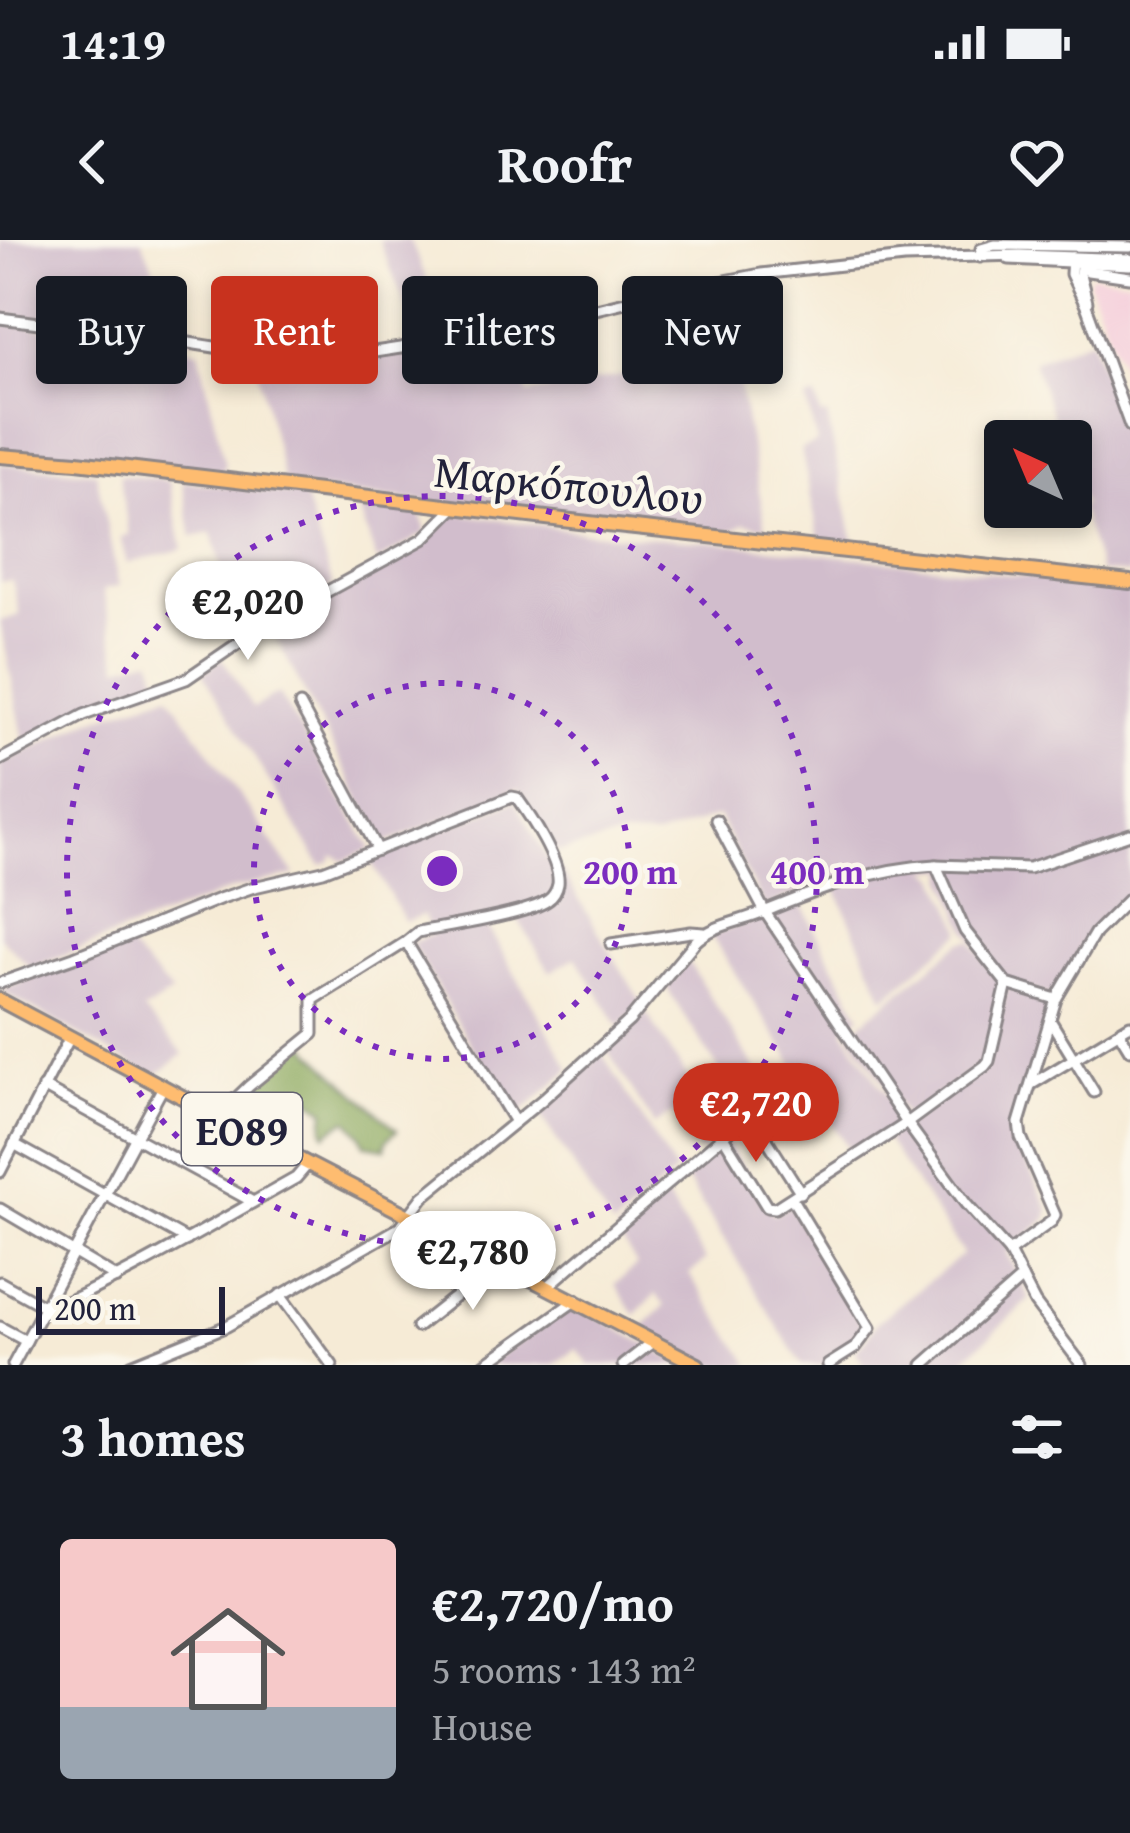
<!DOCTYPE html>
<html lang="en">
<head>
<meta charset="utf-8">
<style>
  :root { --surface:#171b24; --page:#20242c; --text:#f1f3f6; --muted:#9ea1a6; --accent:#c8321e }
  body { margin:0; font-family:"Gentium Book Plus",serif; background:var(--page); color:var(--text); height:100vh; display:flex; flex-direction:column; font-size:45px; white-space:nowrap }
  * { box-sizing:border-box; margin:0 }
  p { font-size:39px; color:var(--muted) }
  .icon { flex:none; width:66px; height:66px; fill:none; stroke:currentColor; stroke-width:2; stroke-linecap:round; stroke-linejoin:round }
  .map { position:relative; height:1125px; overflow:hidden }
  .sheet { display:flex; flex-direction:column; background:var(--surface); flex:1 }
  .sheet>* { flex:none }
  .guide { position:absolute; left:36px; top:36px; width:1059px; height:108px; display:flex; gap:24px }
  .needle { width:78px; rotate:316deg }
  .buttons { position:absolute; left:984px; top:180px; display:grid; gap:24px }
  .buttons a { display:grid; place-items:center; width:108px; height:108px; border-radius:12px; background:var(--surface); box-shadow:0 6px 18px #0003; font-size:60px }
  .scale { position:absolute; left:36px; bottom:30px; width:189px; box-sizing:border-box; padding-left:12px; border:6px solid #22223b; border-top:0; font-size:33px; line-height:42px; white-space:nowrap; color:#22223b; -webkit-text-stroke:9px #fbf7ec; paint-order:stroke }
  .price { position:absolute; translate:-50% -102px; padding:0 27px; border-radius:42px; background:#fff; color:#222; font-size:39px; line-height:78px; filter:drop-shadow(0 3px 6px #0008) }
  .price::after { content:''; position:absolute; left:50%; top:72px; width:36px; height:27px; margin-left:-18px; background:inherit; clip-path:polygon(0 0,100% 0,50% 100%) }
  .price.active { background:var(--accent); color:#fff }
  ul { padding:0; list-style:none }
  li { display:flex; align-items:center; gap:36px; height:300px; padding:0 60px }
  li span { display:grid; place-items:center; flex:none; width:336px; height:240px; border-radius:12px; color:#555 }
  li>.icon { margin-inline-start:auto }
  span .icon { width:144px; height:144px; fill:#fffc; stroke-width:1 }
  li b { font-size:51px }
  h2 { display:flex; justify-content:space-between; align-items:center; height:144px; padding:0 60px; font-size:51px }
  .tag { padding:0 42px; border-radius:12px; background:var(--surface); box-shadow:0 6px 18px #0003; font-size:42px; line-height:108px }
  .tag.active { background:var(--accent); color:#fff }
  .status { display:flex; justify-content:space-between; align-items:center; height:84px; padding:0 60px; background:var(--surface); direction:ltr }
  .status svg { height:33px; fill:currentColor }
  header { display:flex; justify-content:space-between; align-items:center; height:156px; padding:0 60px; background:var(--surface); font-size:54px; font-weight:800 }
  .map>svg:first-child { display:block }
  .built { fill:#f5cfdb }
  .industrial { fill:#d1bdcc }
  .forest { fill:#86a457; stroke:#546349; stroke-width:3 }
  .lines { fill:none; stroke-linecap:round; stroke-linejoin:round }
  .minor-casing { stroke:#8c8688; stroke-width:15 }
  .major-casing { stroke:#8c8688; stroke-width:18 }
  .minor { stroke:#fff; stroke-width:9 }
  .major { stroke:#febc70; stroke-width:12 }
  .ring { fill:none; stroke:#7b2cbf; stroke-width:6; stroke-dasharray:6 12 }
  .labels { text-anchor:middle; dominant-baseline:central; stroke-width:9; stroke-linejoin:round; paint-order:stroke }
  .shield { fill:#fbf7ec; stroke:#636270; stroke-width:3 }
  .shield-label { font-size:42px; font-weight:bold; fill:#22223b }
  .street-label { font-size:45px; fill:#22223b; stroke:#fbf7ec }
  .centre { fill:#7b2cbf; stroke:#fbf7ec; stroke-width:6 }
  .ring-label { font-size:36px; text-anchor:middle; font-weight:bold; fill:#7b2cbf; stroke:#fbf7ec; stroke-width:9; stroke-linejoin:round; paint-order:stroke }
</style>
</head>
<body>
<div class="status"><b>14:19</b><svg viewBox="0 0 49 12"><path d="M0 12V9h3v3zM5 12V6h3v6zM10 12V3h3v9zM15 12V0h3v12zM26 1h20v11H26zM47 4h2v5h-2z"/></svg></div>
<header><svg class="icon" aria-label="back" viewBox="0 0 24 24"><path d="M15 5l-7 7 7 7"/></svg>Roofr<svg class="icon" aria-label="heart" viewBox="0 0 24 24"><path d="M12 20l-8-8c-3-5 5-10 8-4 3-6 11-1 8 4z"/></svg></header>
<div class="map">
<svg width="1130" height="1125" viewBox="0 0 1130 1125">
  <rect width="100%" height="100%" fill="#fbf7ec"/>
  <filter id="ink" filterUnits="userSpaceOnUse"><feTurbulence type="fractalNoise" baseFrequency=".00833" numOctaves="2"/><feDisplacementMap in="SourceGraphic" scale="24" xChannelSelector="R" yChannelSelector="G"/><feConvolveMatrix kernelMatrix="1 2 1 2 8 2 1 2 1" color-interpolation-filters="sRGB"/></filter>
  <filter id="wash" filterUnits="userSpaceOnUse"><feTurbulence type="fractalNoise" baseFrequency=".004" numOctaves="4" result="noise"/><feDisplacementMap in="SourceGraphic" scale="48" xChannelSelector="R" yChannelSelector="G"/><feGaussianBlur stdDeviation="2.7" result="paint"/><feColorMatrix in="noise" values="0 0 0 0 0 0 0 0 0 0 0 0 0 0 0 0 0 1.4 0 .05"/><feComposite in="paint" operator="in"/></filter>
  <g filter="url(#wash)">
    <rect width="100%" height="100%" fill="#f6ebd6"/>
    <polygon class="built" points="1091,34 1130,40 1130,148 1088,41"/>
    <g class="industrial">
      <polygon points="0,0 142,0 162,49 177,45 196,100 123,87 113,86 113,90 0,74"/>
      <polygon points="379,0 410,0 451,96 419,100"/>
      <polygon points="699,50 722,120 736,128 766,288 745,283 734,290 716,293 285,246 255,120 299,127 322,125 381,113 508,95 528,154 656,129 639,64"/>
      <polygon points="0,82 199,110 225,225 221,235 0,211"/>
      <polygon points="1092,98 1130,217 1130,334 1100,332 1080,268 1084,264 1071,228 1071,201 1061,201 1033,121"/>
      <polygon points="816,157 821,176 827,175 855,308 820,303 801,209 817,203 806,160"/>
      <polygon points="0,224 96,232 119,346 103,350 119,426 152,418 160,446 140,452 130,448 24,502 0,381 20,375 12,340 0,342"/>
      <polygon points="119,235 169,241 183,309 127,323 121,297 129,295"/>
      <polygon points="182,241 304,256 333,345 240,397 212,293 192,297"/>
      <polygon points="357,263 419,268 426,292 377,322"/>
      <polygon points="454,273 591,293 713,302 1130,348 1130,655 1089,692 1055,757 1007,743 967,690 946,640 947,629 924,630 931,631 938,637 962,689 961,693 884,758 833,642 808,649 764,667 718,576 657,597 625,596 558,612 552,608 518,549 384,604 270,387 422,304"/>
      <polygon points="222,418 253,468 278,453 372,609 344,621 334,615 330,622 321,626 203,433"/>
      <polygon points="169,454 295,635 233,649 31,728 0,697 0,524 91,480"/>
      <polygon points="515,561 549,621 555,620 643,765 619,787 576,717 550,732 516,676 486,684 570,829 514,879 411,703 433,694 423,675 405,682 369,618"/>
      <polygon points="800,662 861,776 843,789 904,882 853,916 711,696"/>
      <polygon points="122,700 172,753 143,771 184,814 154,837 0,750"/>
      <polygon points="971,700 1005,748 987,820 907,878 849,793 961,702"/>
      <polygon points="686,718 770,852 746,872 669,752 667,744 675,739"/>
      <polygon points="1008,746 1053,760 1013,890 1016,903 1049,969 1048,978 1045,981 1006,1012 1030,1059 958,1125 864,1125 855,1110 865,1101 877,1082 963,1014 886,899 986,828"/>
      <polygon points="646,772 723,894 700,913 676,872 654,885 606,809"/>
      <polygon points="602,813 675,932 613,988 538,871"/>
      <polygon points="726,901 774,975 790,965 865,1090 853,1105 822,1125 802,1125 684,936"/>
      <polygon points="663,952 706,1020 689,1034 751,1125 704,1125 639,1090 665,1066 656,1054 635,1075 615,1044 637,1025 616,992"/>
      <polygon points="573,1064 684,1125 589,1125 577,1109 553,1125 487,1125"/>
    </g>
    <polygon class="forest" points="306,803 313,813 397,890 387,900 385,908 365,905 361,895 347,879 326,894 323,889 325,870 310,858 293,879 294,890 276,903 229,880 231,864"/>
  </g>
  <g filter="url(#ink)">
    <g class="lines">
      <defs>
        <g id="minor">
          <polyline points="980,17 981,9 995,5 1130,7"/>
          <polyline points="1072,17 1071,34 1087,68 1130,186"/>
          <polyline points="1009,19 1130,25"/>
          <polyline points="1082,20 1080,34 1087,62"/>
          <polyline points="1081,24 1088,31 1130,37"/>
          <polyline points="0,78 157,98 310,122 497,93 658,54 761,34 904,18 1020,15 1130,19"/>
          <polyline points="300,465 378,610"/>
          <polyline points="0,520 84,475 186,439 240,402 295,369 423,299 455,267"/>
          <polyline points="716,580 765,672 907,883 966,964 1009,1012"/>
          <polyline points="936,625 1029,628 1130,594"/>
          <polyline points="611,704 691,692 704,693"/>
          <path d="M0,743L74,717L219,659L254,647L323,631L512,557L517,558C530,576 561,622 558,644C557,650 553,657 548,660C530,674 445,687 418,692L406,702"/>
          <polyline points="1050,780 1094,852"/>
          <polyline points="1119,792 1130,810"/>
          <polyline points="1032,844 1130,785"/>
          <polyline points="43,847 253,962"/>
          <polyline points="218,876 249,846 313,794 313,760 406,702 515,882"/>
          <polyline points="723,896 767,967 775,968 907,883 985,826 989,821 1007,744"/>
          <polyline points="14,904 187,1000"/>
          <polyline points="0,932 70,797"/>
          <polyline points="792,959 870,1088 855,1108 828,1125"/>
          <polyline points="0,969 117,1038"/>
          <polyline points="1022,1038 1035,1063 1082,1125"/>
          <polyline points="0,1042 45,1067"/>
          <polyline points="547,1047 750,873 801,953"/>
          <polyline points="280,1055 332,1125"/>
          <path d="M42,1073C130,1035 212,985 296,938L308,924"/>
          <polyline points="0,1087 26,1101"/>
          <polyline points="417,1087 499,1022"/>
          <polyline points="13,1125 163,847"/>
          <path d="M131,1125L227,1086L399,988L423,957L542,860L629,781L695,702C714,684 741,682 764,672C820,649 874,628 936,625L965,691L1007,744L1056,759"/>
          <polyline points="484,1125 576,1060"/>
          <polyline points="623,1125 654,1101"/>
          <polyline points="923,1125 1022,1038 1009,1012 1052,981 1055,975 1021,897 1019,883 1056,759 1095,693 1130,658"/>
        </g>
        <g id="major">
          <polyline points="0,216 77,222 580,282 1130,342"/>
          <polyline points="0,760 308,924 698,1125"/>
        </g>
      </defs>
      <use href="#minor" class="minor-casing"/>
      <use href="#major" class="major-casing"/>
      <use href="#minor" class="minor"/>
      <use href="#major" class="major"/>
    </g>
  </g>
  <g class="ring">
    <circle cx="442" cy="631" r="188"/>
    <circle cx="442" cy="631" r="375"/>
  </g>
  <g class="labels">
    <rect class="shield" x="182" y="853" width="120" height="72" rx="9"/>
    <g class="shield-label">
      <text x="242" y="889">ΕΟ89</text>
    </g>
    <g class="street-label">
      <text transform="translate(569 244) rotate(6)">Μαρκόπουλου</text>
    </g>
  </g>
  <circle cx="442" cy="631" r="18" class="centre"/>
  <g class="ring-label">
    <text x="630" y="644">200 m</text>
    <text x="817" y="644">400 m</text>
  </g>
</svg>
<div class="buttons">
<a><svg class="needle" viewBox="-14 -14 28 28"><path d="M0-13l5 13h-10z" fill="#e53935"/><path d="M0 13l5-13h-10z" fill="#9ea1a6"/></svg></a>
</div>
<div class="scale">200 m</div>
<b class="price" style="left:248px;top:423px">€2,020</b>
<b class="price active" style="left:756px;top:925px">€2,720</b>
<b class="price" style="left:473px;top:1073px">€2,780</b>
<div class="guide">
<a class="tag">Buy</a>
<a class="tag active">Rent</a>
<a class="tag">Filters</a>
<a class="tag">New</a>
</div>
</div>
<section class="sheet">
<h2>3 homes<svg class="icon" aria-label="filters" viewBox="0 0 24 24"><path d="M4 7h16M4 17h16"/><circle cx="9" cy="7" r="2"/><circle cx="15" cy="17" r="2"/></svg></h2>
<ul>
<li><span style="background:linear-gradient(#f6c9c9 70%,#9aa5b1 0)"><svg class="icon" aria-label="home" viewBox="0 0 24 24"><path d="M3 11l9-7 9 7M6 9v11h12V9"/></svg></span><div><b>€2,720/mo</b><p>5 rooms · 143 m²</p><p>House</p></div></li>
</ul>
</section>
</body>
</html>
